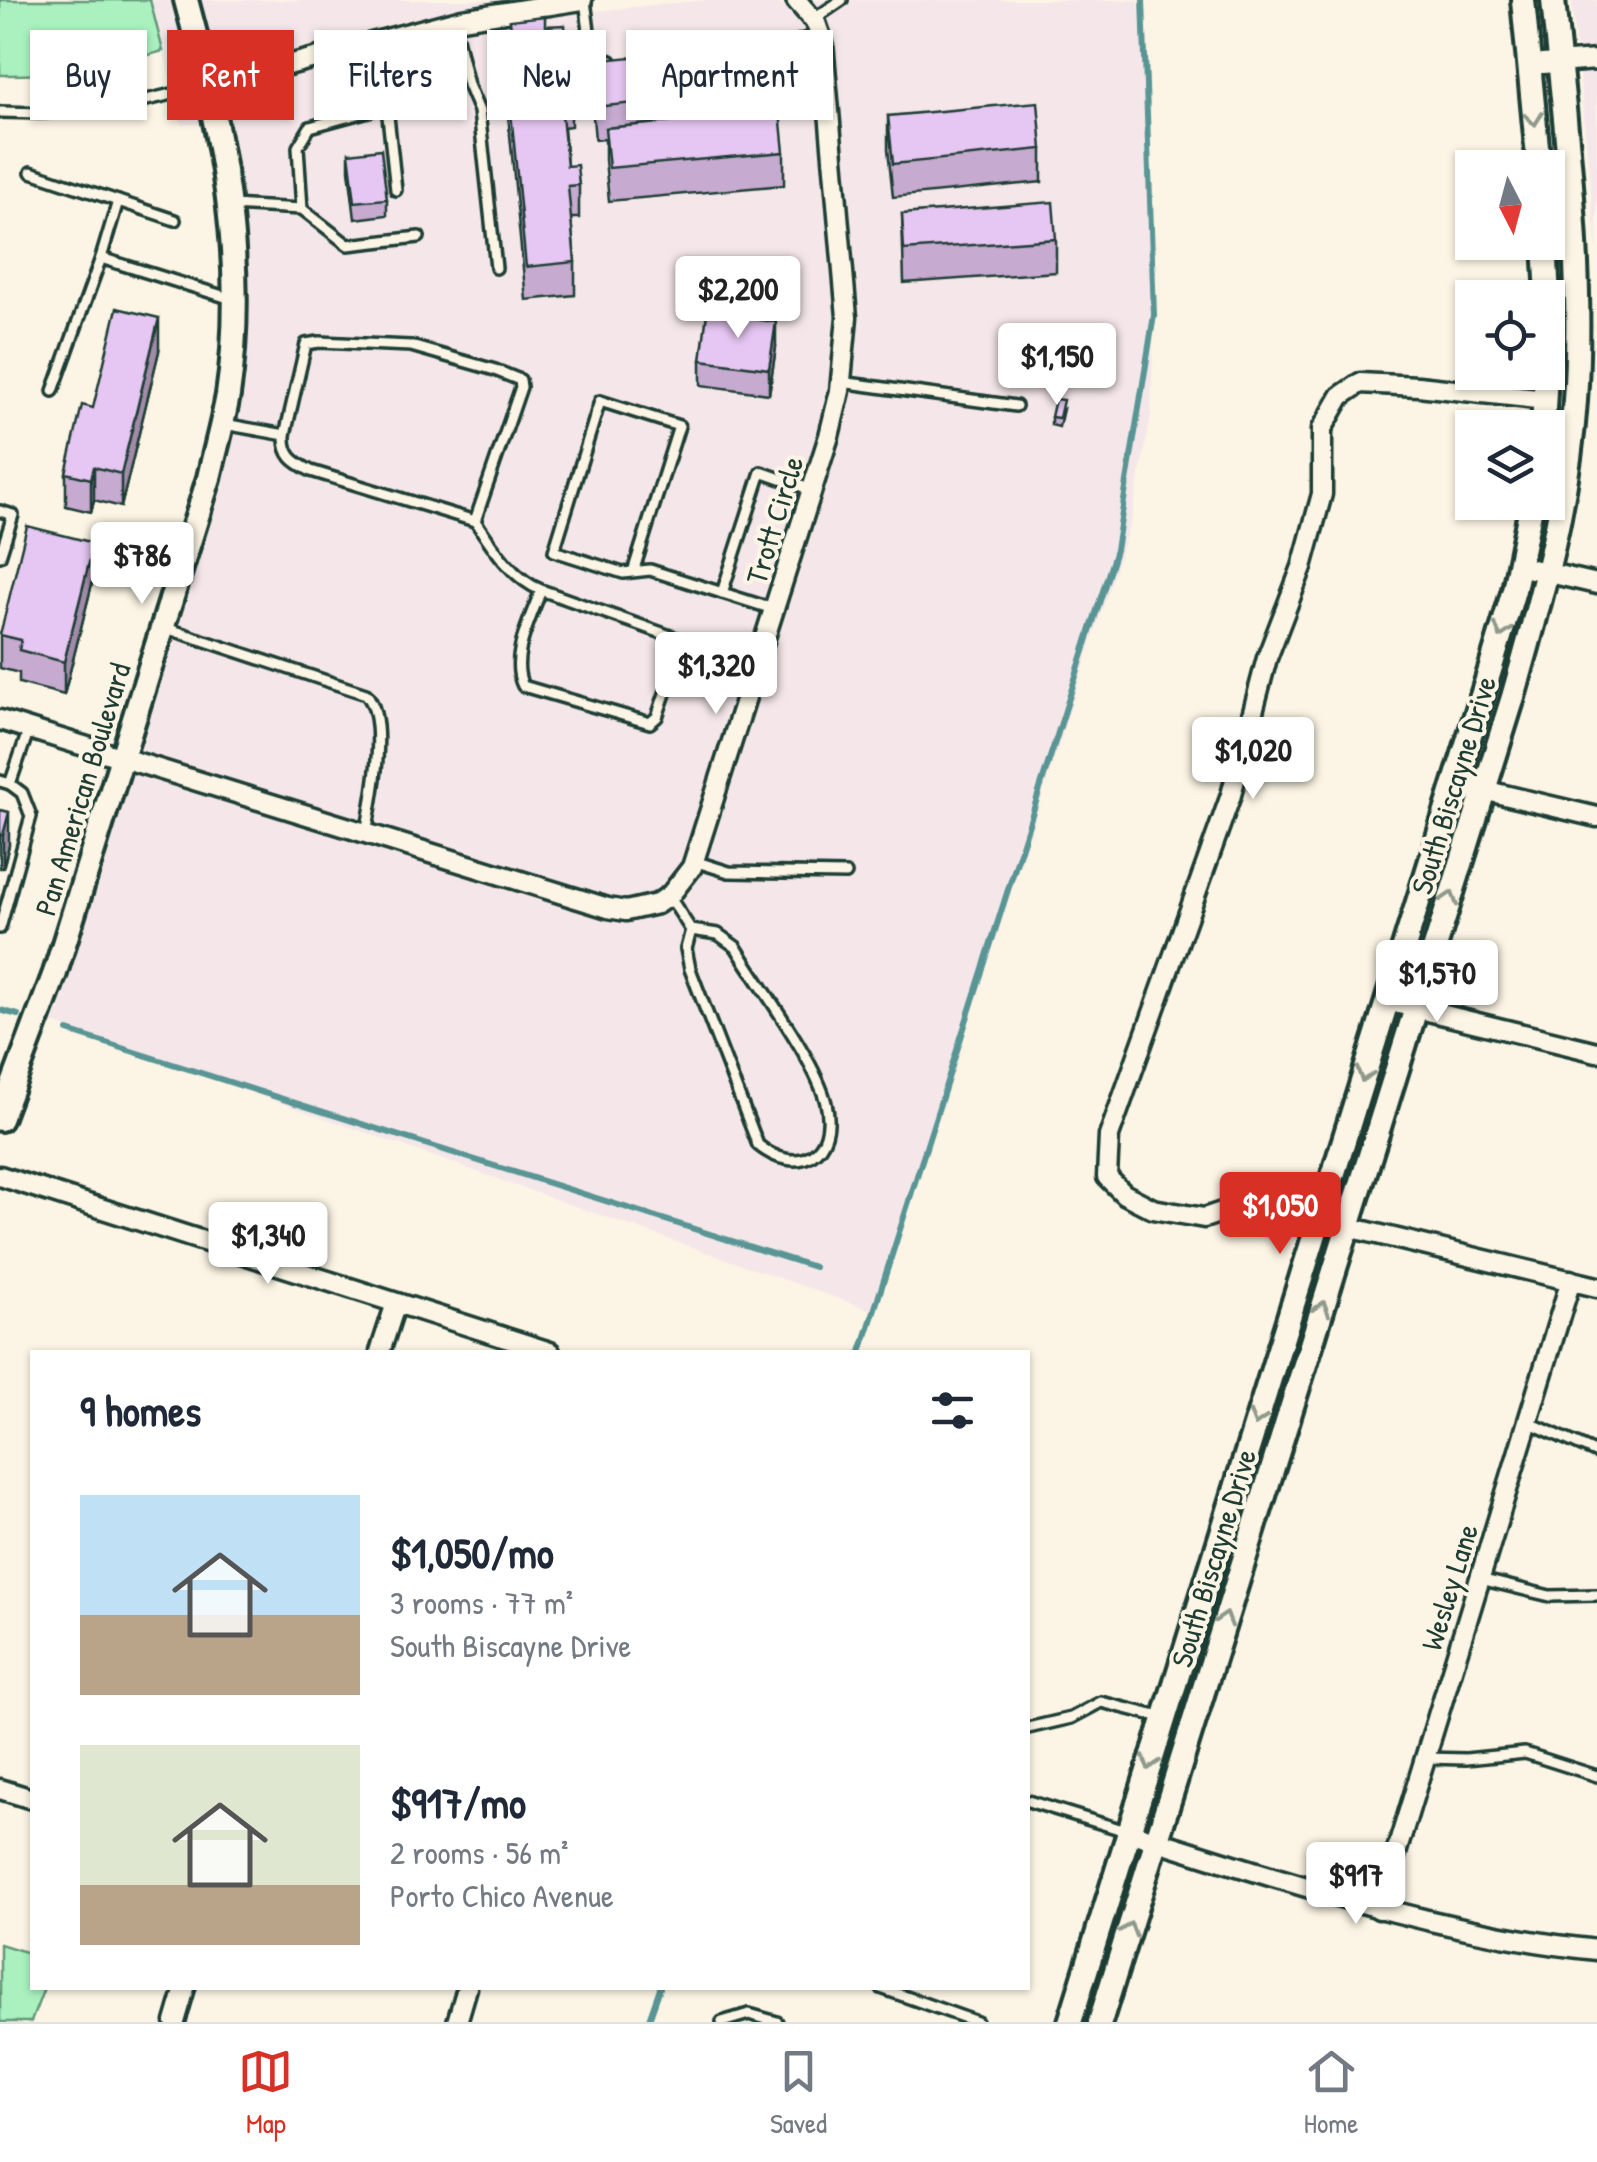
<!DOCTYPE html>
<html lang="en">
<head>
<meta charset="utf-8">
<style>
  :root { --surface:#fff; --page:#f2f2f3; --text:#1f2937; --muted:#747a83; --line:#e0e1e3; --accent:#d93025 }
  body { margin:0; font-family:"Patrick Hand",sans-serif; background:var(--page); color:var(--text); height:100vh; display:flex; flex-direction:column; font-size:38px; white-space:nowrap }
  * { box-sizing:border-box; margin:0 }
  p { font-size:32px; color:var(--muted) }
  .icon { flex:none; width:55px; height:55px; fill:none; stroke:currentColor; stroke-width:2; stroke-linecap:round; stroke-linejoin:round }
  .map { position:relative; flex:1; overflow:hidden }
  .sheet { position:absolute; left:30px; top:1350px; width:1000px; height:640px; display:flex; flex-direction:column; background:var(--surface); border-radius:0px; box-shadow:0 2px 8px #0004 }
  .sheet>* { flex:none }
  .hud { position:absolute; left:30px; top:30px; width:1000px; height:90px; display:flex; gap:20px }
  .needle { width:65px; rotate:174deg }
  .buttons { position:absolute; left:1455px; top:150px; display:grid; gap:20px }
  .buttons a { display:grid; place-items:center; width:110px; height:110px; border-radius:0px; background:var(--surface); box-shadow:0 2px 8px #0004; font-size:50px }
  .price { position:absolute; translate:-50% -85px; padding:0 22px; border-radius:10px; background:#fff; color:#222; font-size:32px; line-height:65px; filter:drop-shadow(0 2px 5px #0008) }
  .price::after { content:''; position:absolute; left:50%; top:60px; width:30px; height:22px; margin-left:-15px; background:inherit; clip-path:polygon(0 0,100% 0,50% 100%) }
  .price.active { background:var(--accent); color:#fff }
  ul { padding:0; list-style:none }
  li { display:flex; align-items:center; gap:30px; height:250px; padding:0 50px }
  li span { display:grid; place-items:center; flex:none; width:280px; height:200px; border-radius:0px; color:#555 }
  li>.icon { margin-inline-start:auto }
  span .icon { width:120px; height:120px; fill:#fffc; stroke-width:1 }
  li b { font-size:42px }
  h2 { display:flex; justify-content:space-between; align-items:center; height:120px; padding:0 50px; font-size:42px }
  .chip { padding:0 35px; border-radius:0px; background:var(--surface); box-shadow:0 2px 8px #0004; font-size:35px; line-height:90px }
  .chip.active { background:var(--accent); color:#fff }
  .dock { display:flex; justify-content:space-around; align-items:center; height:140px; border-top:2px solid var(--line); background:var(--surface); font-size:28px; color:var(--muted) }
  .dock a { display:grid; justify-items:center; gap:5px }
  .dock .active { color:var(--accent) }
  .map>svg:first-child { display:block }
  .built { fill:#f5e7e9 }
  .green { fill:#aaf1bf; stroke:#64977a; stroke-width:2.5 }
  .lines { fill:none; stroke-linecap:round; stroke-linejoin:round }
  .stream { stroke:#589594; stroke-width:6 }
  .service-casing { stroke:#1f3d34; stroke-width:16 }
  .minor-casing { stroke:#1f3d34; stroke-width:25 }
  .tertiary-casing { stroke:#1f3d34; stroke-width:30 }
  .service { stroke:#fcf5e5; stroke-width:9 }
  .minor { stroke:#fcf5e5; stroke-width:18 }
  .tertiary { stroke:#fcf5e5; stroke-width:22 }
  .wall { fill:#c6aad0; stroke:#1f3d34; stroke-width:2.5 }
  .shaded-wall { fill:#a18ba9; stroke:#1f3d34; stroke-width:2.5 }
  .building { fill:#e6c6f2; stroke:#1f3d34; stroke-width:2.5 }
  .oneway { stroke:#8e998c }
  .labels { text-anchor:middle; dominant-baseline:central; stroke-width:8; stroke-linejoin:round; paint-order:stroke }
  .street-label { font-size:30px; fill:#1f3d34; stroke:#fcf5e5 }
</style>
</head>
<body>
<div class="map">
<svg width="1597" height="2022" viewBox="0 0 1597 2022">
  <rect width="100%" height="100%" fill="#fcf5e5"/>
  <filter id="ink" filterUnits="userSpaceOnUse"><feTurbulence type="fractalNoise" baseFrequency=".01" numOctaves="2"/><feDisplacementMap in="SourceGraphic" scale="20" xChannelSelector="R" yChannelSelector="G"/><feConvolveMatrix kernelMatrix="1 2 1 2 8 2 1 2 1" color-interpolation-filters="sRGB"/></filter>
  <g filter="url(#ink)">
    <g class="built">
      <polygon points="150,0 176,0 205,124 182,125"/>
      <polygon points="197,0 499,0 394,23 216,72"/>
      <polygon points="705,0 774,0 799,17 807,28 813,45 837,316 830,388 819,432 708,790 677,872 652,893 626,899 610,897 137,750 219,481 243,344 245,277 241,204 221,94 464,30 542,16"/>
      <polygon points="813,0 1138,0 1149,116 1153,354 1151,416 1132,517 876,1312 50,1022 129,772 605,919 625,922 660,915 677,904 693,888 727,798 839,440 850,394 856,349 857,280 834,42 824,16"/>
      <polygon points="1571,0 1597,0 1597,48 1576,49"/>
      <polygon points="1597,71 1597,252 1579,72"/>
    </g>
    <g class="green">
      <path d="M0,0H150L163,51C108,67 57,76 0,75Z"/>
      <polygon points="0,1944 32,1954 32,1988 44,1988 31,2022 0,2022"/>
    </g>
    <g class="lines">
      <g class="stream">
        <polyline points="0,1010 18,1015"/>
        <polyline points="68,1031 814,1267"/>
        <polyline points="861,1352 1116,550 1154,315 1143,0"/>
        <polyline points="648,2022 660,1988"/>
      </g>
      <defs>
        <g id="service">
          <polyline points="585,0 592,55 611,61"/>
          <polyline points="814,19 842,0"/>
          <polyline points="453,21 468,85 479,111 496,268"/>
          <polyline points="380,42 396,190"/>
          <polyline points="761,50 780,48 820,33"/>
          <polyline points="0,112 41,113 117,107 206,86"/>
          <polyline points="31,172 175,220"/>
          <polyline points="230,205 302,209 348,245 419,237"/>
          <polyline points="302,209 298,147 310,127 387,106"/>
          <polyline points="101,258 118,201"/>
          <polyline points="841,382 1016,406"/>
          <polyline points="53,391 101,258 232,299"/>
          <path d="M224,424L285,435C284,456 294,462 311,471L475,521L521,387L520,380L495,370L411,346L319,342L306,344L285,435"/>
          <polyline points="0,511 13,515 0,556"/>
          <path d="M475,521C492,545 512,579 541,590C531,618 509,658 523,686L650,723L657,717L681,647L679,639L541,590"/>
          <polyline points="633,572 679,426 600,401 554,551 623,573 650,570 773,609"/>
          <polyline points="722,593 761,472 812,490"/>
          <path d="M163,627L366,694C389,719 372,801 366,833"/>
          <polyline points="0,781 10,784 29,729"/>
          <polyline points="694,861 729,872 846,874"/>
          <path d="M669,896L691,930L686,949L690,969L758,1145C798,1178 838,1153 826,1103C815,1060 761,988 736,947L718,934L691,930"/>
          <polyline points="0,928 31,816 22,793 10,784"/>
          <polyline points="1528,1422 1597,1453"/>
          <polyline points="1480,1579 1550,1596 1597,1595"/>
          <polyline points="1028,1728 1071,1718 1101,1702 1161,1717"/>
          <polyline points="1425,1758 1466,1759 1525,1753 1597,1776"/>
          <polyline points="1028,1801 1126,1831"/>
          <polyline points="881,1988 977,2022"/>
          <polyline points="722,2022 749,2014 777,2022"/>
        </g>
        <g id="minor">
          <polyline points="1529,65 1597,60"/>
          <polyline points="209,86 462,19 582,0"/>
          <polyline points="1546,400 1418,386 1360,383 1341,396 1322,429 1322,494 1302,567 1267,658 1231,795 1109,1136 1107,1177 1124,1194 1153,1209 1204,1218 1260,1199 1319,1220 1597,1287"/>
          <polyline points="1519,566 1597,584"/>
          <polyline points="0,720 608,908 626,911 657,904 671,894 692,867 829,436 840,391 847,317 823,43 816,23 796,0"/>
          <polyline points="1454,783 1597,817"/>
          <polyline points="1387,1001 1597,1052"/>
          <polyline points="0,1176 550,1352"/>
          <polyline points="380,1352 396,1303"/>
          <polyline points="0,1789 32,1799"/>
          <path d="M1129,1832C1284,1880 1434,1933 1597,1950"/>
          <polyline points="1379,1909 1571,1280"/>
          <polyline points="175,2022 185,1988"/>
          <polyline points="457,2022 467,1988"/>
        </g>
        <g id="tertiary">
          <polyline points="1523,0 1539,168"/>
          <polyline points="1543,428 1549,317 1545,242"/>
          <path d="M0,1119L55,973L209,478C215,451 223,423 228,395C248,262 221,129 186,0"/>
          <polyline points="1070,2022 1491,667 1514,590 1532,502"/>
          <path d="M1100,2022L1513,697C1541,599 1568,503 1575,401C1584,266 1566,133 1553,0"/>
        </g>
      </defs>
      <use href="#service" class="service-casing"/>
      <use href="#minor" class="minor-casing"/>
      <use href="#tertiary" class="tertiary-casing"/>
      <use href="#service" class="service"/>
      <use href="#minor" class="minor"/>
      <use href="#tertiary" class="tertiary"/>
    </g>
    <g class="wall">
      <polygon points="545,26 571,93 571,126 564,127 567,166 579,185 579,218 571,218 575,262 575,295 526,300 503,63 503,30"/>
      <polygon points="591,61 777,89 777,112 784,152 784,185 609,201 605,160 605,139 595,140 591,94"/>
      <polygon points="888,116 1042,149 1042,182 893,197 888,149"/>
      <polygon points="349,153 387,199 387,215 355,219 349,170"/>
      <polygon points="902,214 1056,239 1056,272 904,283"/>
      <polygon points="776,347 769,394 701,385 701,360"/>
      <polygon points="159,351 121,507 94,500 91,512 66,506 66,473 93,408"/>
      <polygon points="1063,409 1059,427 1051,425 1051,417"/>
      <polygon points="94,576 64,695 19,683 19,673 0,668 0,633"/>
      <polygon points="0,810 9,845 3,868 0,868"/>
    </g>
    <g class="shaded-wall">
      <polygon points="159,318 159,351 121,507 121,474"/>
      <polygon points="776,322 776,347 769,394 769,369"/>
      <polygon points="94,467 94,500 91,512 91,479"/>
      <polygon points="94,543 94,576 64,695 64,662"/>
      <polygon points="9,812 9,845 3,868 3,835"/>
    </g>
    <g class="building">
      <polygon points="545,16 545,26 565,25 571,93 560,94 567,166 577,165 579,185 568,186 575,262 526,267 503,30 511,29 510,20"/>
      <polygon points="772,43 777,89 595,107 591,61"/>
      <polygon points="1038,102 1042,149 893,164 888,116"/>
      <polygon points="780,112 784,152 609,168 605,128"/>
      <polygon points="381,149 387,199 355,202 349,153"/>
      <polygon points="1053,202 1056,239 904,250 902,214"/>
      <polygon points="117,308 159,318 121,474 94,467 91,479 66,473 82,405 93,408"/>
      <polygon points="707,313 776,322 769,369 701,360"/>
      <polygon points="1055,399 1063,400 1059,418 1051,417"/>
      <polygon points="27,526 94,543 64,662 19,650 21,640 0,635"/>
      <polygon points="0,810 9,812 3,835 0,835"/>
    </g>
    <defs><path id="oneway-chevron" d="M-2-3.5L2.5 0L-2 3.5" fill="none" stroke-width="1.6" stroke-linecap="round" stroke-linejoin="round" transform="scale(2.5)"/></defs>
    <g class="oneway">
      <use href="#oneway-chevron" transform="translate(1534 119) rotate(84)"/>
      <use href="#oneway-chevron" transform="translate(1502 631) rotate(107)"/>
      <use href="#oneway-chevron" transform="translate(1450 898) rotate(-73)"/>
      <use href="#oneway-chevron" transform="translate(1364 1075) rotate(107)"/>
      <use href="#oneway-chevron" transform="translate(1322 1308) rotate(-73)"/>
      <use href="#oneway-chevron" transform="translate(1257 1419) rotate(107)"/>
      <use href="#oneway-chevron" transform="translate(1225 1619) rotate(-73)"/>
      <use href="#oneway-chevron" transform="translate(1150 1763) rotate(107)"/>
      <use href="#oneway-chevron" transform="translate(1129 1929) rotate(-73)"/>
    </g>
  </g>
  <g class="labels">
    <g class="street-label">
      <text transform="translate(774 520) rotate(-73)">Trott Circle</text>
      <text transform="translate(1453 785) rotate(-73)">South Biscayne Drive</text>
      <text transform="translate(82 789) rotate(-73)">Pan American Boulevard</text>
      <text transform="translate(1213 1558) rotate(-73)">South Biscayne Drive</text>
      <text transform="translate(1449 1587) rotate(-73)">Wesley Lane</text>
    </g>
  </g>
</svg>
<div class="buttons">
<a><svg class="needle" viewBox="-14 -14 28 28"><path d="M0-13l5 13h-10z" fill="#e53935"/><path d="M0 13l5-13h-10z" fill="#747a83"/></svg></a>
<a><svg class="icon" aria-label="locate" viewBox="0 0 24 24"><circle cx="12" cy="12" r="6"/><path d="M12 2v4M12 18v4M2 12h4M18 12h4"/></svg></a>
<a><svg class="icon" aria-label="layers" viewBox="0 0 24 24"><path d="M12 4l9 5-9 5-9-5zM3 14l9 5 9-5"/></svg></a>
</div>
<b class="price" style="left:738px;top:341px">$2,200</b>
<b class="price" style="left:1057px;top:408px">$1,150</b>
<b class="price" style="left:142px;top:607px">$786</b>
<b class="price" style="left:716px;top:717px">$1,320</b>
<b class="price" style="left:1253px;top:802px">$1,020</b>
<b class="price" style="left:1437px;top:1025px">$1,570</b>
<b class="price active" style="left:1280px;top:1257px">$1,050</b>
<b class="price" style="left:268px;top:1287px">$1,340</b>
<b class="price" style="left:1356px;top:1927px">$917</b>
<div class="hud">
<a class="chip">Buy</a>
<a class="chip active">Rent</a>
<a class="chip">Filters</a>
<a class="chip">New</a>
<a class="chip">Apartment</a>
</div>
<section class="sheet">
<h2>9 homes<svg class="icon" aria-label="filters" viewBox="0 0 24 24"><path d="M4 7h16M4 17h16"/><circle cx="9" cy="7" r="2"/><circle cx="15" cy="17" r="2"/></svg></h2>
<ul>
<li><span style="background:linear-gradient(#bfe0f5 60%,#b9a48a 0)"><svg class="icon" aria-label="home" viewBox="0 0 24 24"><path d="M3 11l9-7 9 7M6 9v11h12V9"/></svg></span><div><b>$1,050/mo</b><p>3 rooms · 77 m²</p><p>South Biscayne Drive</p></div></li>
<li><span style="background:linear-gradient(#dfe7d0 70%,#b9a48a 0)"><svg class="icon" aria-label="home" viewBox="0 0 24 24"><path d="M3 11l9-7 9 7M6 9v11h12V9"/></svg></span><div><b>$917/mo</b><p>2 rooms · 56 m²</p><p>Porto Chico Avenue</p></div></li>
</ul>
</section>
</div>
<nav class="dock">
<a class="active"><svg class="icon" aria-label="map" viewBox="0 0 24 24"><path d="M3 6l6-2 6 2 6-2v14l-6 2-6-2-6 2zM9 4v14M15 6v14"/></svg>Map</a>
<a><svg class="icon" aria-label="saved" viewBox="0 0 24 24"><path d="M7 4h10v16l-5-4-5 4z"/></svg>Saved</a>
<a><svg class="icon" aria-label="home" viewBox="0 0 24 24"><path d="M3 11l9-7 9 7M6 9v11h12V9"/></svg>Home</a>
</nav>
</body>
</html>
